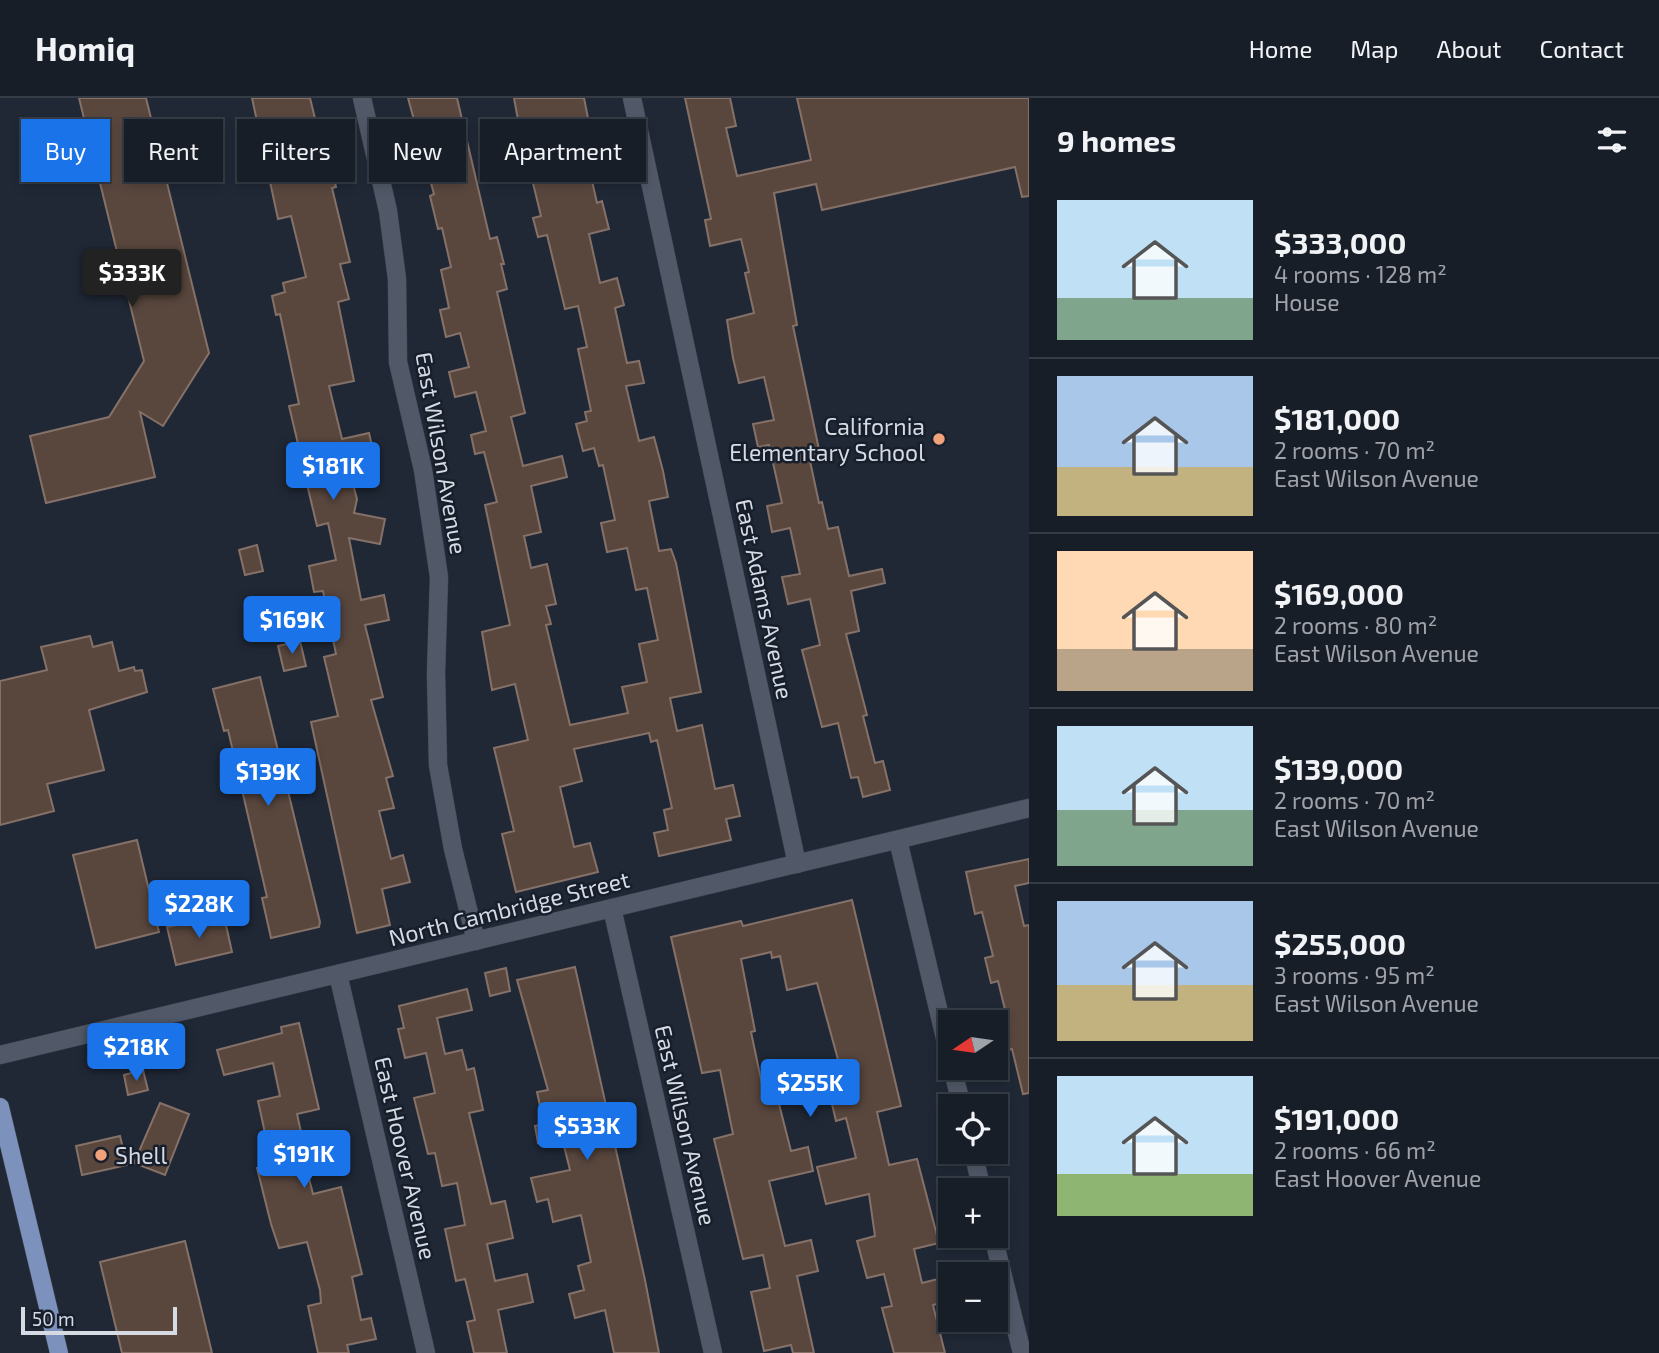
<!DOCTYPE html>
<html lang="en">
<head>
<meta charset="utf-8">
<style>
  :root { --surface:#181e28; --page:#212730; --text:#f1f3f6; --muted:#9fa2a8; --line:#363c45; --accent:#1a73e8 }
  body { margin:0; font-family:"Exo 2",sans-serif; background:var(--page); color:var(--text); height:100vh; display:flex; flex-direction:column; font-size:26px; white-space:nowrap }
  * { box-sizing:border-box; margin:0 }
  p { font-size:23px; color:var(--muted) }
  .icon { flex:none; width:38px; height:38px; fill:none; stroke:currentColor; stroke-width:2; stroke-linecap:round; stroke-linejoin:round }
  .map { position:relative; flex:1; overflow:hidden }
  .drawer { display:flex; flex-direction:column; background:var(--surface); width:630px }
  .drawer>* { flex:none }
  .hud { position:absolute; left:21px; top:21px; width:665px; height:63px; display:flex; gap:14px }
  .needle { width:46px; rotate:257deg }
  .buttons { position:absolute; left:938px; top:912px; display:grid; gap:14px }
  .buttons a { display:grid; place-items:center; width:70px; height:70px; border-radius:0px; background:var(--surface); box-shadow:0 4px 10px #0003,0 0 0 2px var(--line); font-size:35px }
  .scale { position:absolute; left:21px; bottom:18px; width:156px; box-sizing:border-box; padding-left:7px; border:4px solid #d5dae3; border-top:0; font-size:19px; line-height:24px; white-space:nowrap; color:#d5dae3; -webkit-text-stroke:5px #171e2c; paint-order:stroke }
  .price { position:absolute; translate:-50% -60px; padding:0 16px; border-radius:7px; background:var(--accent); color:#fff; font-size:23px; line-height:46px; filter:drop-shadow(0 2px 4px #0008) }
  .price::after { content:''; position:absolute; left:50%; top:42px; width:21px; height:16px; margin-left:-10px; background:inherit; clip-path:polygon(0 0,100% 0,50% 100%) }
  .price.active { background:#222; color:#fff }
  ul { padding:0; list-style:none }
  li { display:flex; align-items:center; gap:21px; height:175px; padding:0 28px }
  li+li { border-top:2px solid var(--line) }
  li span { display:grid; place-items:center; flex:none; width:196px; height:140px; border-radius:0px; color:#555 }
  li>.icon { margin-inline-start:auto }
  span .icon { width:84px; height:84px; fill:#fffc; stroke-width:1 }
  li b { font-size:30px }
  h2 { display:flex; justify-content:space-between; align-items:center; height:84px; padding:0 28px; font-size:30px }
  .tag { padding:0 24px; border-radius:0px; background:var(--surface); box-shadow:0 4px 10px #0003,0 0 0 2px var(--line); font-size:24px; line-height:63px }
  .tag.active { background:var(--accent); color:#fff }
  header { display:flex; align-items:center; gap:42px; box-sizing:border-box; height:98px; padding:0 35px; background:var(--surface); border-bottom:2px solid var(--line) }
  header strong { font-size:33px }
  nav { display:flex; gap:38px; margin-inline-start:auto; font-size:24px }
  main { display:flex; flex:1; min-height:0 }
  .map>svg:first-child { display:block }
  .building { fill:#59473e; stroke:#857168; stroke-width:2 }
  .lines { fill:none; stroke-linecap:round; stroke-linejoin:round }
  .minor-casing { stroke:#3f4550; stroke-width:19 }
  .tertiary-casing { stroke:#3f4550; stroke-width:19 }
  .primary-casing { stroke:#3f4550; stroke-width:19 }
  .minor { stroke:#515969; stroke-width:18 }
  .tertiary { stroke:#515969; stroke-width:18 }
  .primary { stroke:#7c92bc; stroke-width:18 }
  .poi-dot { fill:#f1a27b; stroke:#171e2c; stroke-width:2.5 }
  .labels { text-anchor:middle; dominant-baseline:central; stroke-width:5; stroke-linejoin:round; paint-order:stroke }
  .poi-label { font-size:23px; fill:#d5dae3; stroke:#171e2c; text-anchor:end }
  .street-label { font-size:23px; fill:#d5dae3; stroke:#171e2c }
</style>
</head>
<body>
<header>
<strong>Homiq</strong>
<nav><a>Home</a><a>Map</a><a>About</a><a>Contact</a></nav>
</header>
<main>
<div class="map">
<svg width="1029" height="1255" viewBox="0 0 1029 1255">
  <rect width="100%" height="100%" fill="#202836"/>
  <g class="building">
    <polygon points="79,0 146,0 209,255 163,328 140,314 155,379 46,405 30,338 109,319 144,263"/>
    <polygon points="252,0 310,0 324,57 328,56 336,89 332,90 350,164 340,166 349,201 338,204 354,283 329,288 342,341 369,335 375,361 348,368 357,401 354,415 385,421 380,446 349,440 361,502 384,497 389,522 365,527 383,599 371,602 393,678 386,680 394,710 379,713 391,761 403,757 410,784 382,791 390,827 357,835 311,624 338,618 324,559 336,556 323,493 314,494 309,468 336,462 328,425 317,428 305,378 296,380 289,352 299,350 289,308 299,306 280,216 276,217 272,198 285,194 283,185 306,179 291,118 278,121"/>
    <polygon points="408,0 457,0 490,141 497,139 504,166 501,166 507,191 497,194 525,315 511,319 523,368 562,358 567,379 531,388 541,434 524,438 531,470 547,466 556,506 546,508 551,526 546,527 570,627 628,615 622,589 647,584 639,546 658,542 647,490 636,492 627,450 607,454 601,425 615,422 603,367 599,368 594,350 583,353 576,326 587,323 585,314 591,313 578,251 587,249 578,208 565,211 547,137 538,139 533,120 541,118 531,77 528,77 514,0 584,0 590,30 573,34 582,76 590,74 597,105 602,103 609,131 589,136 600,185 617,180 624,207 615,210 627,265 639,263 644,285 626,288 639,343 654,339 663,373 668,399 649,403 659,453 671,451 676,465 701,594 670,600 677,633 702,627 715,691 733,687 740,718 726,721 731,742 659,758 654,735 668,732 664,712 672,710 657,642 651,644 649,635 574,651 582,683 560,689 574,749 590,745 598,774 516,794 502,736 514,733 494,650 528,642 515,586 492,592 482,534 510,527 485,407 497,404 484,354 475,356 471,337 486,333 476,294 455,299 449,274 469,269 460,235 446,239 440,212 449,210 441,172 451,169 442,130 438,131 430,98 434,96"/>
    <polygon points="685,0 730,0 736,28 726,30 737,78 811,62 797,0 1029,0 1029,98 1022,99 1015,69 822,112 816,86 774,95 797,227 793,228 821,361 810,363 819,405 822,404 828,431 838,429 849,478 882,471 885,485 851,493 859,533 846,536 867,617 863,618 875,665 883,663 890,692 863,699 858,679 851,680 838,625 822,629 802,552 820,547 810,501 788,506 782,479 800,476 790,430 772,434 767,408 782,405 769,347 758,349 753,326 774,322 764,279 739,285 733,260 727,222 754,215 745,175 749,174 741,141 710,148 705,122 711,121"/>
    <polygon points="257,447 263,473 245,477 239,452"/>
    <polygon points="90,538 93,549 112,544 119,573 134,569 135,573 142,572 147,594 89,612 104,672 47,686 54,713 0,727 0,583 47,572 41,549"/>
    <polygon points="300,543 306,568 284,573 278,548"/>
    <polygon points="260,579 320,824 319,829 271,840 262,800 267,799 228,632 224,633 213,591"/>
    <polygon points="137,742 159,834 96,850 73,757"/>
    <polygon points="1029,761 1029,785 1015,788 1024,828 1029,827 1029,995 1023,996 1012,951 1008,952 1002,930 1009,928 998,883 991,885 985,860 993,858 982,814 975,816 966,774"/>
    <polygon points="852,802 901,1008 877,1014 889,1067 917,1061 939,1145 914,1151 922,1185 946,1179 950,1203 933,1207 945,1255 894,1255 882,1210 892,1208 884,1176 867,1180 857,1143 875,1138 869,1096 826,1106 817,1069 856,1060 846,1020 836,1023 831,1002 848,998 817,885 787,892 780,858 772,860 771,854 741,861 755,933 751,934 766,1005 778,1002 791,1053 808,1049 813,1073 769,1083 785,1148 811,1142 818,1173 797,1178 814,1255 793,1255 791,1247 764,1253 751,1194 770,1190 763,1157 743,1161 714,1041 733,1036 720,972 702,975 671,839 741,823 743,828"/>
    <polygon points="224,818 232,854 176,867 167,829"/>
    <polygon points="575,869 645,1182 659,1255 614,1255 605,1212 575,1220 569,1196 584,1192 578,1168 591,1164 581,1117 553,1124 548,1101 537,1104 531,1080 570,1072 562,1040 538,1045 535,1028 544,1026 537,994 548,992 517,882"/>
    <polygon points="506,870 510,893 490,898 485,875"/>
    <polygon points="467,891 472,912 437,920 445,956 462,952 467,972 474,970 483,1012 469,1015 491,1106 505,1103 513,1140 487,1146 495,1183 527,1176 533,1204 498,1212 507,1255 474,1255 467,1224 475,1222 465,1181 456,1183 445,1131 465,1127 457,1085 442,1088 435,1055 428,1056 414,1000 435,995 426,955 405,960 398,931 404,930 399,908"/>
    <polygon points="299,925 319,1011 297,1016 305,1052 302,1053 313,1096 341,1089 362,1176 352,1179 361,1222 371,1220 376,1241 347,1247 349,1255 318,1255 308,1208 321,1205 320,1192 307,1144 279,1150 271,1126 257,1070 272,1067 258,1003 280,998 273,965 224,977 217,952 282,935 281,929"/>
    <polygon points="143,972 148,992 128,997 124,977"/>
    <polygon points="160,1005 189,1016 165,1077 134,1065"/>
    <polygon points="120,1038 127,1067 82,1077 76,1048"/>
    <polygon points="185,1143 212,1255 122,1255 100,1164"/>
  </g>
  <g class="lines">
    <defs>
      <g id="minor">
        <polyline points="362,0 388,113 397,181 398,264 423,372 439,479 436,575 438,667 453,751 476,843"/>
        <polyline points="632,0 797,766"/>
        <polyline points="898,742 950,961"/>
        <polyline points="612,810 713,1255"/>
        <polyline points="338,876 426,1255"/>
        <polyline points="952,970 962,1008"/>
        <polyline points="973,1054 982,1092"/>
        <polyline points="993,1138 1022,1255"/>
      </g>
      <polyline id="tertiary" points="0,957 1029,710"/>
      <polyline id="primary" points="0,1009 59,1255"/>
    </defs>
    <use href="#minor" class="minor-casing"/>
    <use href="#tertiary" class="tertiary-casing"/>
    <use href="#primary" class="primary-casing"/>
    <use href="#minor" class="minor"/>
    <use href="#tertiary" class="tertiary"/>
    <use href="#primary" class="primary"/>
  </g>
  <g class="poi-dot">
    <circle cx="939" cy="341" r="7"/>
    <circle cx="101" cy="1057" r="7"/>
  </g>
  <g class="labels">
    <g class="poi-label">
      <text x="925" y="328">California<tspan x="925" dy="26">Elementary School</tspan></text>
      <text x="115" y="1057" text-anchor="start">Shell</text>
    </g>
    <g class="street-label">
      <text transform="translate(442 355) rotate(80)">East Wilson Avenue</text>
      <text transform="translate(765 501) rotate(78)">East Adams Avenue</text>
      <text transform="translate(509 810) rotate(-14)">North Cambridge Street</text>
      <text transform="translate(686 1027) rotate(77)">East Wilson Avenue</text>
      <text transform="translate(406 1060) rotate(77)">East Hoover Avenue</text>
    </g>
  </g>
</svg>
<div class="buttons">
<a><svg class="needle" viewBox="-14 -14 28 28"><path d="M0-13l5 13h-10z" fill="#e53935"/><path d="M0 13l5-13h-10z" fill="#9fa2a8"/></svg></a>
<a><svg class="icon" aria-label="locate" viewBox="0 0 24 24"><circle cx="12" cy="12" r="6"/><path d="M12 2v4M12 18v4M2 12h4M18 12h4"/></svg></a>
<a>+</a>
<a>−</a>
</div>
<div class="scale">50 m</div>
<b class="price active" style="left:132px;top:211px">$333K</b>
<b class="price" style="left:333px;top:404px">$181K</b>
<b class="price" style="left:292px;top:558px">$169K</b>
<b class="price" style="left:268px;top:710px">$139K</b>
<b class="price" style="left:199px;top:842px">$228K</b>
<b class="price" style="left:136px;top:985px">$218K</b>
<b class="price" style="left:810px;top:1021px">$255K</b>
<b class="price" style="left:587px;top:1064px">$533K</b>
<b class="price" style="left:304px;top:1092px">$191K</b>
<div class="hud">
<a class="tag active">Buy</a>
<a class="tag">Rent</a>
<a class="tag">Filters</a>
<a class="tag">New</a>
<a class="tag">Apartment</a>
</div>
</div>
<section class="drawer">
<h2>9 homes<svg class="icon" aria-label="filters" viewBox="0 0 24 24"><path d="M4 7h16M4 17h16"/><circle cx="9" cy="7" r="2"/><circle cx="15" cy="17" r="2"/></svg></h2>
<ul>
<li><span style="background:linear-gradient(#bfe0f5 70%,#7fa58c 0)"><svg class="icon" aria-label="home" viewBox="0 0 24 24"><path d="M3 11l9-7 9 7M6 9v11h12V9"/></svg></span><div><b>$333,000</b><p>4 rooms · 128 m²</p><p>House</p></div></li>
<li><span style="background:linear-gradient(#a9c7e8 65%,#c2b280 0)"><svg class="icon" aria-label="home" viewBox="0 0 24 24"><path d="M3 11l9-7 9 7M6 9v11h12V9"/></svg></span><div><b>$181,000</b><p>2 rooms · 70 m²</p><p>East Wilson Avenue</p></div></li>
<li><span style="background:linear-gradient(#ffd9b3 70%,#b9a48a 0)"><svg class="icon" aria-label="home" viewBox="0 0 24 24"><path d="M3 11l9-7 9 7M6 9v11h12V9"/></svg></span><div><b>$169,000</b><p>2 rooms · 80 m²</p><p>East Wilson Avenue</p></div></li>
<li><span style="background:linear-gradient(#bfe0f5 60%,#7fa58c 0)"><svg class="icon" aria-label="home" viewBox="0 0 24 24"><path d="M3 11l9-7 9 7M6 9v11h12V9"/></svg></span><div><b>$139,000</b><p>2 rooms · 70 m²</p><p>East Wilson Avenue</p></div></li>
<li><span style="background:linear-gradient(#a9c7e8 60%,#c2b280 0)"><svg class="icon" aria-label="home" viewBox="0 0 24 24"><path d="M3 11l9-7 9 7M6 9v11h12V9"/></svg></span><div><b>$255,000</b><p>3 rooms · 95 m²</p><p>East Wilson Avenue</p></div></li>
<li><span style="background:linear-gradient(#bfe0f5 70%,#8fb573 0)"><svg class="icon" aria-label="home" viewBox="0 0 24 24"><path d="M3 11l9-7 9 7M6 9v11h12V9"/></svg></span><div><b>$191,000</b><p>2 rooms · 66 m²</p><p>East Hoover Avenue</p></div></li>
</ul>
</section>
</main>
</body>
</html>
